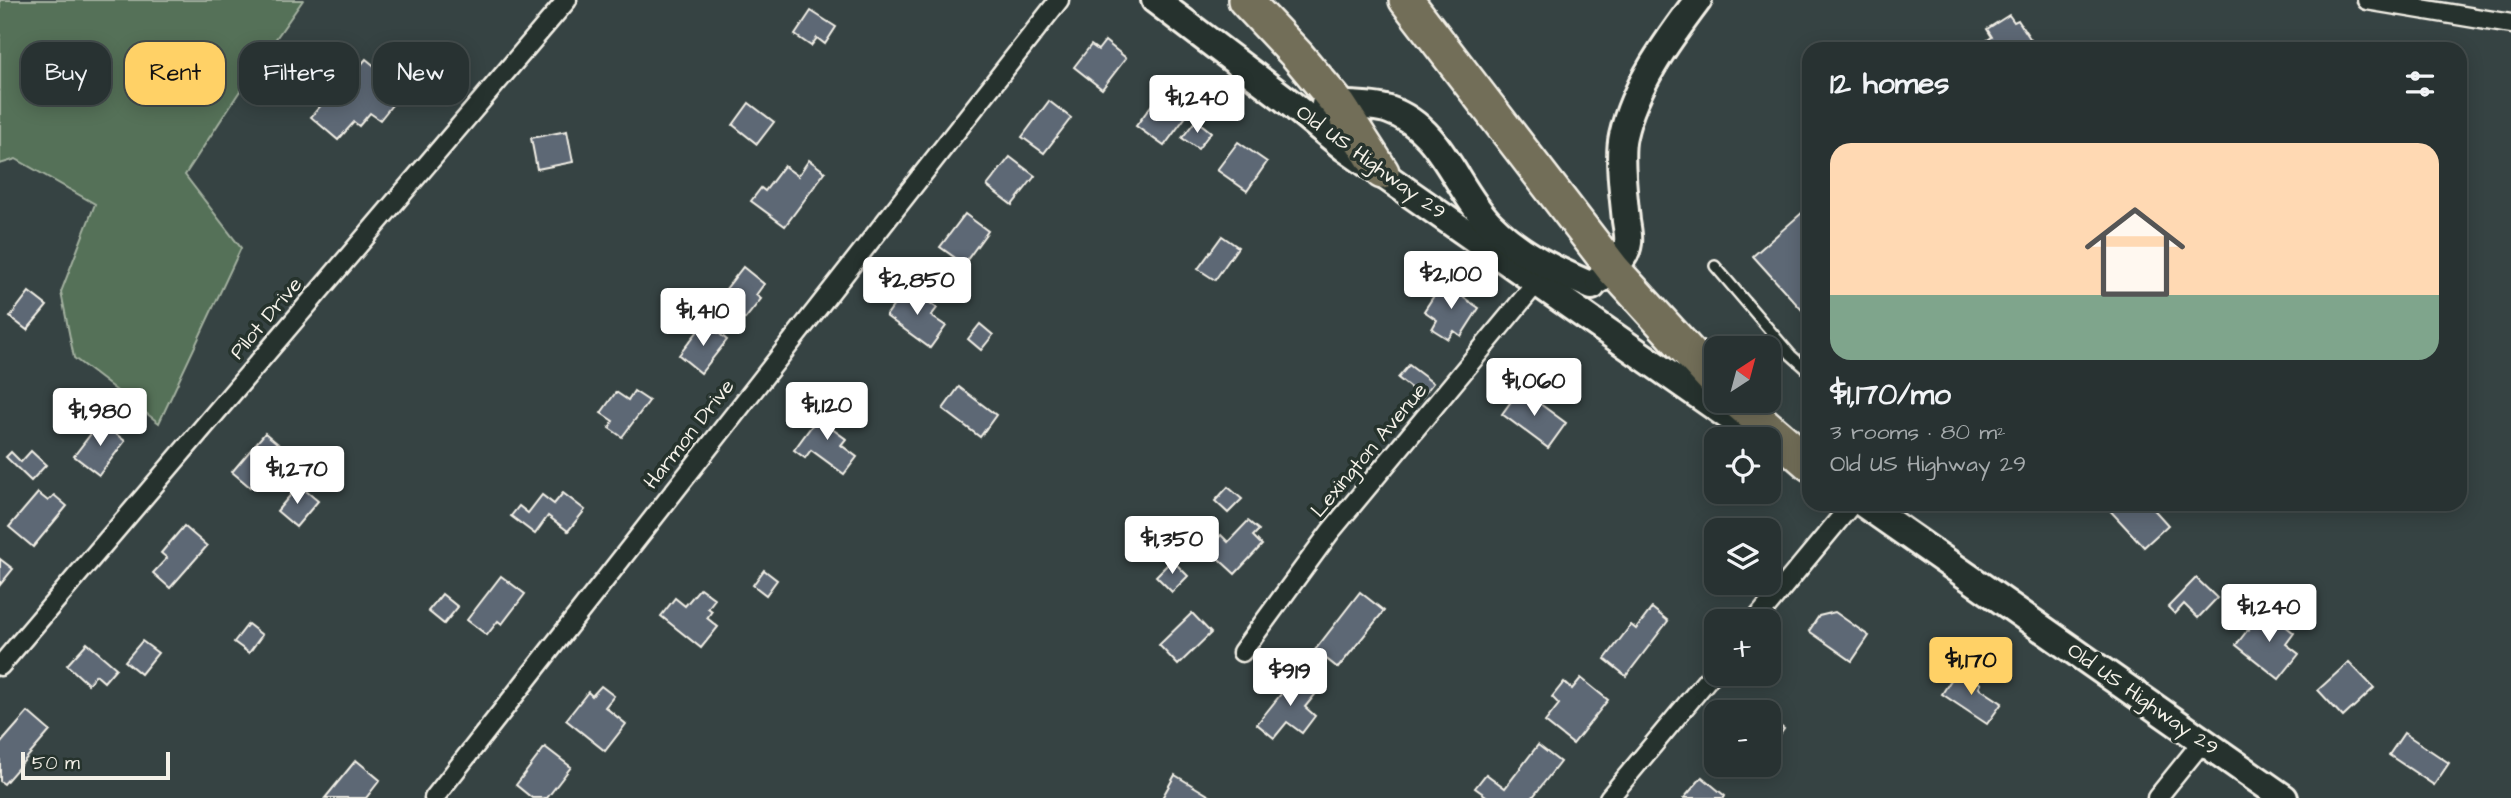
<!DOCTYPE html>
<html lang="en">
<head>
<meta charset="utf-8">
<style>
  :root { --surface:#283232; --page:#303a3a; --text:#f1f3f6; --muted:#a5aaac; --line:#444d4d; --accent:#ffd166 }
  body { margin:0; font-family:"Architects Daughter",sans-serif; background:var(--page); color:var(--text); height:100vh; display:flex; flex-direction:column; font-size:26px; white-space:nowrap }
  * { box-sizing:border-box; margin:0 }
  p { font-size:23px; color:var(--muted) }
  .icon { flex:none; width:38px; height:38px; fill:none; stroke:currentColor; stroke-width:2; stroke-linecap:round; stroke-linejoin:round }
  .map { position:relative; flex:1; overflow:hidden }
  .side { position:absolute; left:1802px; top:42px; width:665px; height:469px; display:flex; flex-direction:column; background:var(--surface); border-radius:21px; box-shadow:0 4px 18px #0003,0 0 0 2px var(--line) }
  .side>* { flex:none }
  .guide { position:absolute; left:21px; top:42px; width:665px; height:63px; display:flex; gap:14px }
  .needle { width:46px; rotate:36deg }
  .tools { position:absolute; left:1704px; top:336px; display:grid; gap:14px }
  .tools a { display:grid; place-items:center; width:77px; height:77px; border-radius:14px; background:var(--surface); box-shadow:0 4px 18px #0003,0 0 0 2px var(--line); font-size:35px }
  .scale { position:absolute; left:21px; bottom:18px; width:149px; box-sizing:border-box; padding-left:7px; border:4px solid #f4f1e8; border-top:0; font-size:19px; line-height:24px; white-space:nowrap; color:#f4f1e8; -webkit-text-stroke:5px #26332d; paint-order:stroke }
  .price { position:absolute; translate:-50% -60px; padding:0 16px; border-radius:7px; background:#fff; color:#222; font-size:23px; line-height:46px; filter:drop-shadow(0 2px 4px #0008) }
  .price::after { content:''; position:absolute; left:50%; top:42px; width:21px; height:16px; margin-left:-10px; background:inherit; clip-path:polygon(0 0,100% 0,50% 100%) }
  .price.active { background:var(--accent); color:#111 }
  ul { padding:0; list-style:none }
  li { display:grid; align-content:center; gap:14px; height:371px; padding:0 28px }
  li span { display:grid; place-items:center; height:217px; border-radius:21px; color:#555 }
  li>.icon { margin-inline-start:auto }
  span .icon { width:126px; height:126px; fill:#fffc; stroke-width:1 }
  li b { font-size:30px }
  h2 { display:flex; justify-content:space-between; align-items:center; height:84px; padding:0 28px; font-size:30px }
  .chip { padding:0 24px; border-radius:21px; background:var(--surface); box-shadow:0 4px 18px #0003,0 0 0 2px var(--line); font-size:24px; line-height:63px }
  .chip.active { background:var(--accent); color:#111 }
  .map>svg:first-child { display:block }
  .green { fill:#547159; stroke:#a4b1a0; stroke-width:2 }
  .building { fill:#5d6875; stroke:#f4f1e8; stroke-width:2 }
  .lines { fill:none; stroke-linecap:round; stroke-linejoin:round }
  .lane-casing { stroke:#f4f1e8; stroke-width:14 }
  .street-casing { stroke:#f4f1e8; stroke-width:23 }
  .secondary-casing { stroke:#f4f1e8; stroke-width:32 }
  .highway-casing { stroke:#f4f1e8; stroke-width:38 }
  .lane { stroke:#26332d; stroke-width:9 }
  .street { stroke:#26332d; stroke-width:18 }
  .secondary { stroke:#26332d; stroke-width:26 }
  .highway { stroke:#726e59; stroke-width:33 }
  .labels { text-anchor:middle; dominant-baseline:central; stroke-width:7; stroke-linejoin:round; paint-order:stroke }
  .street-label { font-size:21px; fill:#f4f1e8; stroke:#26332d }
</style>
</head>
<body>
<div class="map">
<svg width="2511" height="798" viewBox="0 0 2511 798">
  <rect width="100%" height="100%" fill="#364343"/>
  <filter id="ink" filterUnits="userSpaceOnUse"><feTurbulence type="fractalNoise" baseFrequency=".0143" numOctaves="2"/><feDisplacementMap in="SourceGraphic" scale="14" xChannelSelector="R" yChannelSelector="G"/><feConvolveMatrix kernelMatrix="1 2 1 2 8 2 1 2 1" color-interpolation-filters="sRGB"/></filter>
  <g filter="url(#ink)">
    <polygon class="green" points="0,0 303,0 249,77 185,175 241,248 159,423 74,358 61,292 95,204 16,159 0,164"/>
    <g class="building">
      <polygon points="811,11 836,27 825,44 817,38 811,46 795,35"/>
      <polygon points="2009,15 2014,22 2018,20 2033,43 2024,49 1974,49 1992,37 1987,29"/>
      <polygon points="1105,41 1126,58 1102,89 1074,67 1091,45 1098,50"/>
      <polygon points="366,59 404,90 380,120 370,113 359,126 354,122 338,140 311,117 338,85 325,74 336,62 352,75"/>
      <polygon points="1162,91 1190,111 1164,146 1136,126"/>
      <polygon points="1049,101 1071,118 1044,153 1022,137"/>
      <polygon points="749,103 774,122 757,144 733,125"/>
      <polygon points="1196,120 1211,132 1198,149 1182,138"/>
      <polygon points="567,131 573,162 537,169 531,138"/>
      <polygon points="1238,142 1267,162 1247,191 1217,170"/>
      <polygon points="1010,157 1035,176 1012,205 987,186"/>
      <polygon points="809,160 825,172 785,226 751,201 761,188 765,191 784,166 798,176"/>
      <polygon points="1804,211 1810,217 1810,319 1753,256"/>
      <polygon points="965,214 988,231 964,264 940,247"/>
      <polygon points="1222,236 1238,247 1215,280 1198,269"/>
      <polygon points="743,267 764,284 756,295 761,299 745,319 719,298"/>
      <polygon points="1456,284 1468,292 1464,298 1479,308 1461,336 1454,331 1448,339 1432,329 1437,320 1424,311 1441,285 1451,292"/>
      <polygon points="907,287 937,308 931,316 946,326 930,348 886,316"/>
      <polygon points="29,292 47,306 27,330 10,317"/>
      <polygon points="705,322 727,340 701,373 679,355"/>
      <polygon points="980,324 993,335 981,350 968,339"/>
      <polygon points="1409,365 1433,383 1422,397 1398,378"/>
      <polygon points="959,387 996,415 980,437 943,409"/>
      <polygon points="1520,389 1566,423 1548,448 1502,414"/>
      <polygon points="634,391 649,401 622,437 609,428 613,421 601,413 616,392 628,400"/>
      <polygon points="827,405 841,415 831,428 846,439 841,445 857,457 844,474 811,450 805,458 794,450"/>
      <polygon points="100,422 125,441 99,475 74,456"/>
      <polygon points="265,433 283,448 250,487 232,472"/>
      <polygon points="31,451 46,465 31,481 6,457 11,452 21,462"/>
      <polygon points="299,485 318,501 296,527 277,511"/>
      <polygon points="1228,487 1242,499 1228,513 1215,501"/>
      <polygon points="38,493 48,501 54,495 67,506 33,547 9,527"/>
      <polygon points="563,493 585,510 568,531 548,516 535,534 511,516 519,506 528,513 542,495 554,504"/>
      <polygon points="2104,504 2149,504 2168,525 2144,547"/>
      <polygon points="1248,521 1259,530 1253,536 1262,545 1235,574 1208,549 1221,535 1228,542"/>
      <polygon points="184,526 207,546 170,588 153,573 167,558 161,553"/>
      <polygon points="0,559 13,569 0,585"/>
      <polygon points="1172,560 1188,576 1172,592 1156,576"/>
      <polygon points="764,570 777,580 766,595 753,585"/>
      <polygon points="501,576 525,594 502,624 498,621 487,635 467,620"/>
      <polygon points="2196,578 2217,598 2198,618 2184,604 2175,614 2168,607"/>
      <polygon points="700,588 715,599 708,608 712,611 707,618 718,627 701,648 661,616 675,598 685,606"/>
      <polygon points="1360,592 1384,611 1338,668 1315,650"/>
      <polygon points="442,594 458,607 444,624 428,611"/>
      <polygon points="1652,608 1668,621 1626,676 1605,659 1631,625 1636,629"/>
      <polygon points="2264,609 2294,633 2286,644 2299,654 2279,679 2236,645"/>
      <polygon points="1835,612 1869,636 1852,661 1809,631 1819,616"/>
      <polygon points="1192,613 1211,633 1178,665 1159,645"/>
      <polygon points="248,624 262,635 249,653 234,642"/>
      <polygon points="142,641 158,653 141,674 125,661"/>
      <polygon points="87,643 116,668 104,682 96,675 88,684 67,665"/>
      <polygon points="2349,662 2374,688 2343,717 2318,690"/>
      <polygon points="1958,669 1981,684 1979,688 2002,703 1987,724 1942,694"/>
      <polygon points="1297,674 1318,691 1305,707 1315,716 1302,733 1287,722 1274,738 1257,724"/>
      <polygon points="1581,678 1608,700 1573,744 1545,722 1559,704 1552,697 1564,682 1572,689"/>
      <polygon points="601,686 614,696 605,707 626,724 605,751 566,720 588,692 592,696"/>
      <polygon points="28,712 50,731 4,784 0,781 0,744"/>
      <polygon points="1769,718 1784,729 1769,750"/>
      <polygon points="2404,733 2449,763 2434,785 2389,755"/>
      <polygon points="1538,745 1560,762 1532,798 1489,798 1475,788 1486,774 1505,788"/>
      <polygon points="545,747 571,767 547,798 532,798 516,785"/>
      <polygon points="356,760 380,780 366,798 325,798"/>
      <polygon points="1175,775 1213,798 1162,798"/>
      <polygon points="1702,777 1725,796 1724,798 1684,798"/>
    </g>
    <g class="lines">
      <defs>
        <polyline id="lane" points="1715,266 1791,355 1810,372"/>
        <g id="street">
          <polyline points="2367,0 2511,24"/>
          <polyline points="1755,621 1852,504"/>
          <polyline points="1242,652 1330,532 1538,281"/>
          <polyline points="0,666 567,0"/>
          <polyline points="434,798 1059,0"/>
          <polyline points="1609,798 1717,668"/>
          <polyline points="2157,798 2203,741"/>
        </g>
        <g id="secondary">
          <polyline points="1155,0 1285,99 1345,148 1761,439"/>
          <path d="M1325,104C1345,106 1370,104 1389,110C1442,128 1455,189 1491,225C1521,255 1555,270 1592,286"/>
          <path d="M1599,280C1611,271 1626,259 1628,243C1629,236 1627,228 1626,221C1624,198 1618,157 1623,136C1634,86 1668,40 1698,0"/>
          <polyline points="1864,504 2284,798"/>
        </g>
        <g id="highway">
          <polyline points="1245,0 1297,55 1339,105 1382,172"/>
          <polyline points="1406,0 1613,269 1717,383"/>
          <polyline points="1737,401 1810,464"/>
        </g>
      </defs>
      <use href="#lane" class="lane-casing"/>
      <use href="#street" class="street-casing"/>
      <use href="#secondary" class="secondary-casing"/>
      <use href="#highway" class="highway-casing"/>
      <use href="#lane" class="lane"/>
      <use href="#street" class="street"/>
      <use href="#secondary" class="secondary"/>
      <use href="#highway" class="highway"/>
    </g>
  </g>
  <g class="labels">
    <g class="street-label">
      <text transform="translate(1371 162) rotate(36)">Old US Highway 29</text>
      <text transform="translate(266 318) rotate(-50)">Pilot Drive</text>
      <text transform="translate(689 434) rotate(-52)">Harmon Drive</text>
      <text transform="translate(1369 450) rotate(-50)">Lexington Avenue</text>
      <text transform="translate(2143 699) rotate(35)">Old US Highway 29</text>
    </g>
  </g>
</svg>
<div class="tools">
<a><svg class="needle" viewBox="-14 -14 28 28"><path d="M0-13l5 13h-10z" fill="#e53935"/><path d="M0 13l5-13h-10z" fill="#a5aaac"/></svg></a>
<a><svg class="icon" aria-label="locate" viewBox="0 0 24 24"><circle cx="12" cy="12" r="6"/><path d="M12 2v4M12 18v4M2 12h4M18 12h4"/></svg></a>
<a><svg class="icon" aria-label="layers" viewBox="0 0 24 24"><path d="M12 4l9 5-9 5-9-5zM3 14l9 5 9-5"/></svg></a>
<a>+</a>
<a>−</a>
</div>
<div class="scale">50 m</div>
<b class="price" style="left:1197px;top:135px">$1,240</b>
<b class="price" style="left:1451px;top:311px">$2,100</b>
<b class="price" style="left:917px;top:317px">$2,850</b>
<b class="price" style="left:703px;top:348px">$1,410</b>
<b class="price" style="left:1534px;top:418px">$1,060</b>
<b class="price" style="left:827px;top:442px">$1,120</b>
<b class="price" style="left:100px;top:448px">$1,980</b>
<b class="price" style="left:297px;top:506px">$1,270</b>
<b class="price" style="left:1172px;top:576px">$1,350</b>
<b class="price" style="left:2269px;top:644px">$1,240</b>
<b class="price active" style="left:1971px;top:697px">$1,170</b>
<b class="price" style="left:1290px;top:708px">$919</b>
<div class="guide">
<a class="chip">Buy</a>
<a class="chip active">Rent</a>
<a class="chip">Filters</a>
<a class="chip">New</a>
</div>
<section class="side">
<h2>12 homes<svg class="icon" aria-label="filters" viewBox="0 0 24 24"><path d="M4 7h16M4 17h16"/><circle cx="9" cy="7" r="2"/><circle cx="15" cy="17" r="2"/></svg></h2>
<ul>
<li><span style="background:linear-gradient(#ffd9b3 70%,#7fa58c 0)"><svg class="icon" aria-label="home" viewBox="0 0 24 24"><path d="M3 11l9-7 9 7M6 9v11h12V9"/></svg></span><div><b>$1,170/mo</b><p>3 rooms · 80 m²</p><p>Old US Highway 29</p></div></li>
</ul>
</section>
</div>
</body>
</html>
